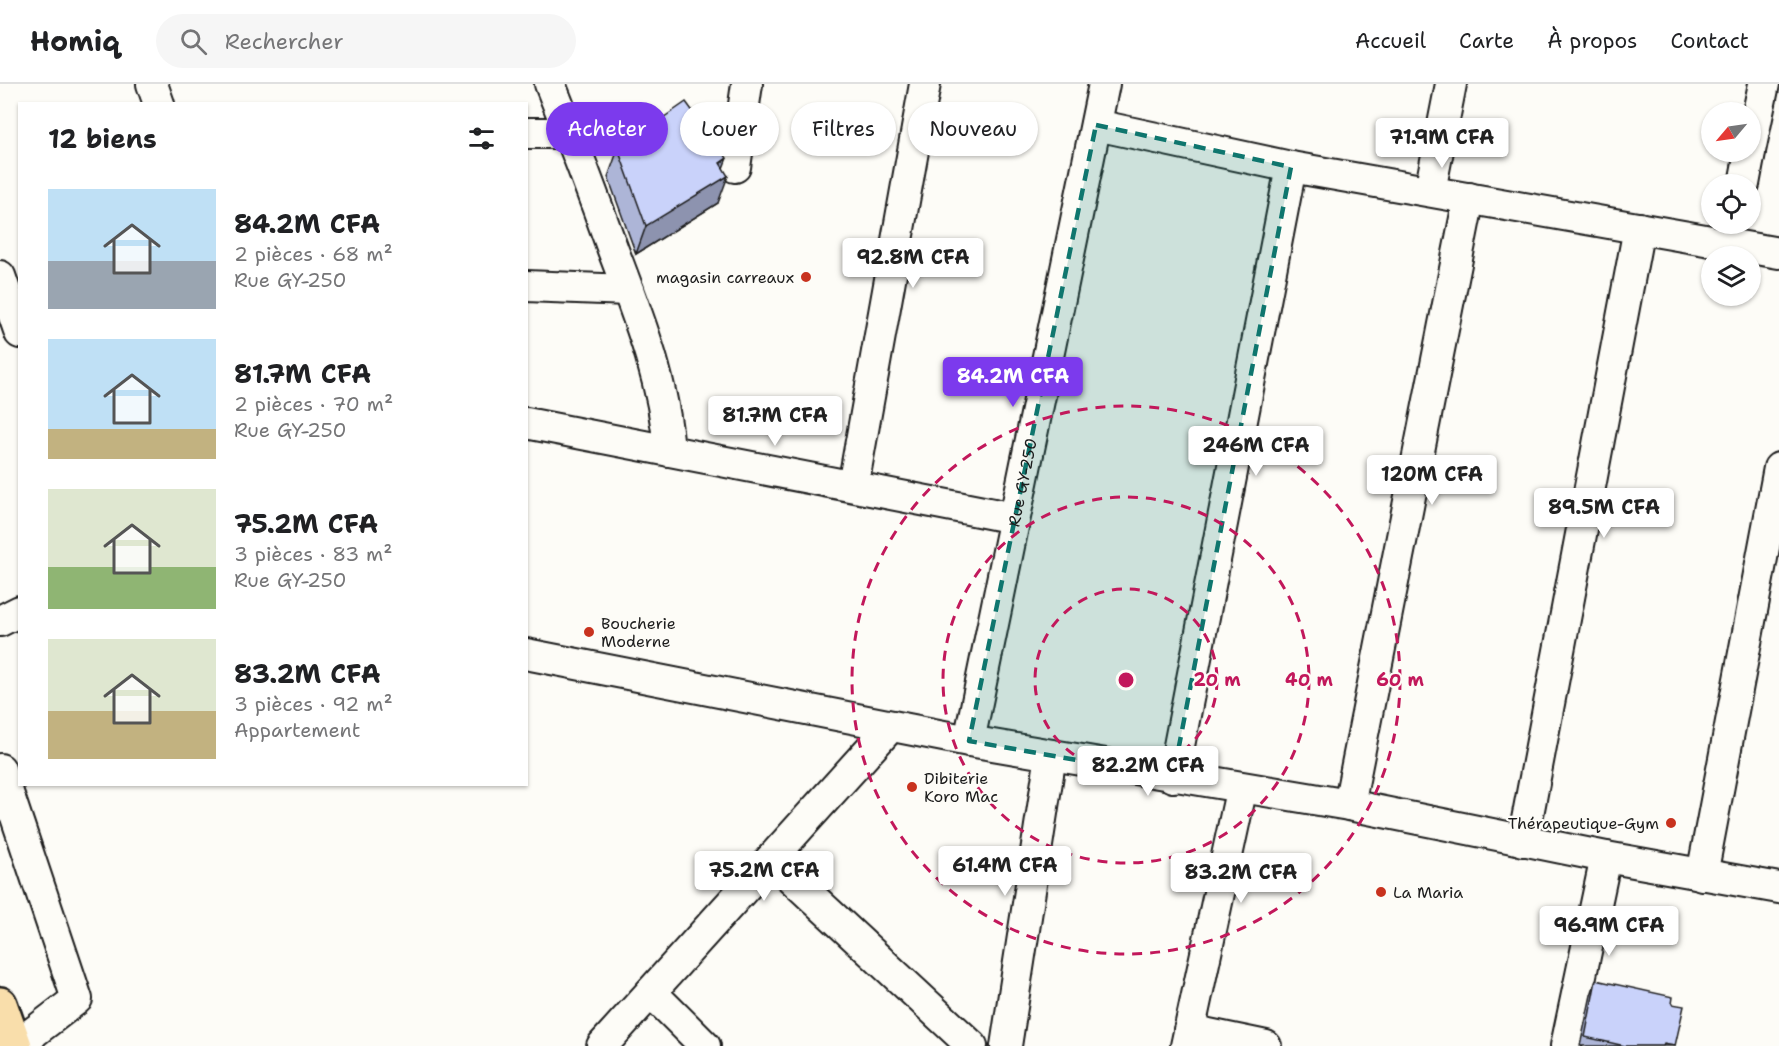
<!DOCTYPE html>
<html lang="fr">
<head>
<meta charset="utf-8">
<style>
  :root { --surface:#fff; --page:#f6f6f6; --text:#202124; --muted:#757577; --line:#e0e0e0; --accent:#7c3aed }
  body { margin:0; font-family:"Shantell Sans",sans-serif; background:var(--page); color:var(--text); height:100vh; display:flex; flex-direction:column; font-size:22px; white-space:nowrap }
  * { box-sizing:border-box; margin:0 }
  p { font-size:20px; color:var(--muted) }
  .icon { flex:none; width:33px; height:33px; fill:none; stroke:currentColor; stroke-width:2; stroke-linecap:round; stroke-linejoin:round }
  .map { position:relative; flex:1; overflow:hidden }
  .details { position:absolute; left:18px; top:18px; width:510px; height:684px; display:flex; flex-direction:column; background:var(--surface); border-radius:0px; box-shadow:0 2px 4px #0004 }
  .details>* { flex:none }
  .banner { position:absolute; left:546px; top:18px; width:570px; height:54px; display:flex; gap:12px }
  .needle { width:39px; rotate:241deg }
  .controls { position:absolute; left:1701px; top:18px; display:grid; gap:12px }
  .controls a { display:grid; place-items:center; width:60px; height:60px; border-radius:50%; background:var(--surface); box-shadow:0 2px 4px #0004; font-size:30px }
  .price { position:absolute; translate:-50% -51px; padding:0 14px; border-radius:6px; background:#fff; color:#222; font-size:20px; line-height:39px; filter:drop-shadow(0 2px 3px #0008) }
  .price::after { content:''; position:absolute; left:50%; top:36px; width:18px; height:14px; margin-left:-9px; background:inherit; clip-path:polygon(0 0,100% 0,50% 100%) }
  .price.current { background:var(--accent); color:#fff }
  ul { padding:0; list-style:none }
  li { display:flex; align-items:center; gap:18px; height:150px; padding:0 30px }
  li span { display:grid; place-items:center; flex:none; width:168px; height:120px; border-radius:0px; color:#555 }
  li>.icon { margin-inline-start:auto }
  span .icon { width:72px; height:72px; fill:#fffc; stroke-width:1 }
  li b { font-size:26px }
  h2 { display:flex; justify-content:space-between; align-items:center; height:72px; padding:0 30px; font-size:26px }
  .chip { padding:0 21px; border-radius:27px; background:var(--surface); box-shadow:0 2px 4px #0004; font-size:21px; line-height:54px }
  .chip.current { background:var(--accent); color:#fff }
  header { display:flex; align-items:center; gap:36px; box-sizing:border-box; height:84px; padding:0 30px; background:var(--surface); border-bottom:2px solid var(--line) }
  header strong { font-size:28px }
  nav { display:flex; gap:33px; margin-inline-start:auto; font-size:21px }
  .search { width:420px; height:54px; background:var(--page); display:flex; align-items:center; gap:15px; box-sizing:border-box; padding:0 21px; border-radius:33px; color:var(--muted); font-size:22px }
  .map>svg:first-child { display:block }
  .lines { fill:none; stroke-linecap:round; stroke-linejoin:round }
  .minor-casing { stroke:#1c1c1c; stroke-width:34 }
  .highway-casing { stroke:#1c1c1c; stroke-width:38 }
  .minor { stroke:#fdfcf7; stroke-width:30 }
  .highway { stroke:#f9deab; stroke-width:33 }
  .wall { fill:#adb5d7; stroke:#1c1c1c; stroke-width:1.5 }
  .shaded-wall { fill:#8d93af; stroke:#1c1c1c; stroke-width:1.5 }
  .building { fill:#c9d2fa; stroke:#1c1c1c; stroke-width:1.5 }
  .marked { fill:#0f766e; fill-opacity:0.2; stroke:#0f766e; stroke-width:4.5; stroke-dasharray:12 8; stroke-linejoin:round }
  .ring { fill:none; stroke:#c2185b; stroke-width:3; stroke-dasharray:10 8 }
  .poi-dot { fill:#c8321e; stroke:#fdfcf7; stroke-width:2 }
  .labels { text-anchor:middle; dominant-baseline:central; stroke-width:4.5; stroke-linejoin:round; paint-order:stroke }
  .poi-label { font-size:16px; fill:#1c1c1c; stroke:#fdfcf7; text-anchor:start }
  .street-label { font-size:16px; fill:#1c1c1c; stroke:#fdfcf7 }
  .centre { fill:#c2185b; stroke:#fdfcf7; stroke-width:3 }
  .ring-label { font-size:18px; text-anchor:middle; font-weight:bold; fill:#c2185b; stroke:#fdfcf7; stroke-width:4.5; stroke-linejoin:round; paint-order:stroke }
</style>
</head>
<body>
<header>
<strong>Homiq</strong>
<div class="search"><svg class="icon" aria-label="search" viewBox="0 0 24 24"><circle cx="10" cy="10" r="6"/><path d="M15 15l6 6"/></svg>Rechercher</div>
<nav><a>Accueil</a><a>Carte</a><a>À propos</a><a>Contact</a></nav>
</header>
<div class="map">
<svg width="1779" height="962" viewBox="0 0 1779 962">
  <rect width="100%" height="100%" fill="#fdfcf7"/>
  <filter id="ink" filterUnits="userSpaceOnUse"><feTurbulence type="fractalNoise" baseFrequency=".0167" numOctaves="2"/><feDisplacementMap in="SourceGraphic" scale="12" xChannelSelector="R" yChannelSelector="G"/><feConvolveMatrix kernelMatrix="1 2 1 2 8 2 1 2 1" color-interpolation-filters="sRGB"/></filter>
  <g filter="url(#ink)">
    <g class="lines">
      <defs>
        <g id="minor">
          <polyline points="152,0 159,20"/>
          <path d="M550,0C572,55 593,110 613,166C638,232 664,296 669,367"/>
          <polyline points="1096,41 1291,83 1779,169"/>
          <polyline points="526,49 570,49"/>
          <polyline points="1750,67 1764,0"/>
          <polyline points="735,83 747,0"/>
          <polyline points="1744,100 1750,68"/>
          <polyline points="1430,107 1451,0"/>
          <polyline points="0,192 20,249"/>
          <polyline points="526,202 628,206"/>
          <polyline points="526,339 1014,434"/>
          <polyline points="853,402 925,0"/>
          <polyline points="0,537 20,527"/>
          <polyline points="526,570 969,657 1349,721 1606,773 1779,804"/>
          <path id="s1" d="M969,657L1104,0"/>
          <polyline points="0,685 77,915 34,948 23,962"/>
          <polyline points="1173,693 1291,83"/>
          <polyline points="1349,721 1469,114"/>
          <polyline points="1523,757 1639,144"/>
          <polyline points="771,775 972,962"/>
          <polyline points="1702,791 1779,384"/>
          <polyline points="651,908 705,962"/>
          <polyline points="1189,946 1266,962"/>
          <polyline points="602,962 891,642"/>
          <polyline points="1006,962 1051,671"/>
          <polyline points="1186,962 1241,707 1234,704"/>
          <polyline points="1566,962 1606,773"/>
        </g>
        <polyline id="highway" points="0,920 15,962"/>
      </defs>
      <use href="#minor" class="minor-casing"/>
      <use href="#highway" class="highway-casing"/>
      <use href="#minor" class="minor"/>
      <use href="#highway" class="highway"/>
    </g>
    <g class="wall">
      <polygon points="618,65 723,84 718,119 636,170 608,93"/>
      <polygon points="1596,896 1675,962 1580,962 1591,911"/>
    </g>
    <polygon class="shaded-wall" points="727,74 718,97 728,92 718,119 636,170 646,142"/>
    <g class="building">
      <polygon points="686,18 727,74 720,79 728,92 646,142 618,65"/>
      <polygon points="1596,896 1673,913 1672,920 1684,922 1675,962 1664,960 1663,962 1625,962 1585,953"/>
    </g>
  </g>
  <path class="marked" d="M1096,41L1291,83L1173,693L969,657Z"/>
  <g class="ring">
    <circle cx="1126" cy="596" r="91"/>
    <circle cx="1126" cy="596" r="183"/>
    <circle cx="1126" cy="596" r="274"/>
  </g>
  <g class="poi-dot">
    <circle cx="806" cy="193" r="6"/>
    <circle cx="589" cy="548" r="6"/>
    <circle cx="912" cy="703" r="6"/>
    <circle cx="1671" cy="739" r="6"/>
    <circle cx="1381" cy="808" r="6"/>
  </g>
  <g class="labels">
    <g class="poi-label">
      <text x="794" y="193" text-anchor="end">magasin carreaux</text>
      <text x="601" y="539">Boucherie<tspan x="601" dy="18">Moderne</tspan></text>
      <text x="924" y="694">Dibiterie<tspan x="924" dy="18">Koro Mac</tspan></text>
      <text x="1659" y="739" text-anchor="end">Thérapeutique-Gym</text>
      <text x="1393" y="808">La Maria</text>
    </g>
    <g class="street-label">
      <text stroke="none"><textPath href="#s1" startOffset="264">Rue GY-250</textPath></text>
    </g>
  </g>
  <circle cx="1126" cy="596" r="9" class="centre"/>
  <g class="ring-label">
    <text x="1217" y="602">20 m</text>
    <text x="1309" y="602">40 m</text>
    <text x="1400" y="602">60 m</text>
  </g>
</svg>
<div class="controls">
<a><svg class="needle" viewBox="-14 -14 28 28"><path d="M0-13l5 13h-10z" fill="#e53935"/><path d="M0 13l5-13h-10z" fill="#757577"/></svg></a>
<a><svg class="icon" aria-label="locate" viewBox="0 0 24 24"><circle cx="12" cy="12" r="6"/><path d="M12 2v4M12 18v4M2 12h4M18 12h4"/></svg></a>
<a><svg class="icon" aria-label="layers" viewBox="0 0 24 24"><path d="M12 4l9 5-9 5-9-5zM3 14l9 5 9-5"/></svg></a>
</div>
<b class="price" style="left:1442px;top:85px">71.9M CFA</b>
<b class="price" style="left:913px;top:205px">92.8M CFA</b>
<b class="price current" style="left:1013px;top:324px">84.2M CFA</b>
<b class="price" style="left:775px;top:363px">81.7M CFA</b>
<b class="price" style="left:1256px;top:393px">246M CFA</b>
<b class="price" style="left:1432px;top:422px">120M CFA</b>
<b class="price" style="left:1604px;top:455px">89.5M CFA</b>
<b class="price" style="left:1148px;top:713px">82.2M CFA</b>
<b class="price" style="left:1005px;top:813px">61.4M CFA</b>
<b class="price" style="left:764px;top:818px">75.2M CFA</b>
<b class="price" style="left:1241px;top:820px">83.2M CFA</b>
<b class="price" style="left:1609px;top:873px">96.9M CFA</b>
<div class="banner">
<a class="chip current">Acheter</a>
<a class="chip">Louer</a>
<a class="chip">Filtres</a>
<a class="chip">Nouveau</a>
</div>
<section class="details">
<h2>12 biens<svg class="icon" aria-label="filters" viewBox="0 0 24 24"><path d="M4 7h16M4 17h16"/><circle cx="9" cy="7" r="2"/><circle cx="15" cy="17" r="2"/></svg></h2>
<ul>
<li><span style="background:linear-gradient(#bfe0f5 60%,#9aa5b1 0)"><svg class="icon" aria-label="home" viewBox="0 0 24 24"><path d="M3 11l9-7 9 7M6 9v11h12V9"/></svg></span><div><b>84.2M CFA</b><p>2 pièces · 68 m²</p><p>Rue GY-250</p></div></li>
<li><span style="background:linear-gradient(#bfe0f5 75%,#c2b280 0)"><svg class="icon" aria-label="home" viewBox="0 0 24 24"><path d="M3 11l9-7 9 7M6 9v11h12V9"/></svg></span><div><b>81.7M CFA</b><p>2 pièces · 70 m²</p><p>Rue GY-250</p></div></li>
<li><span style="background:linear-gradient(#dfe7d0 65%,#8fb573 0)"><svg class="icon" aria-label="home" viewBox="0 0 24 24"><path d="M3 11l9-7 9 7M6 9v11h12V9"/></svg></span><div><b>75.2M CFA</b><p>3 pièces · 83 m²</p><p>Rue GY-250</p></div></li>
<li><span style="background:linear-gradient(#dfe7d0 60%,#c2b280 0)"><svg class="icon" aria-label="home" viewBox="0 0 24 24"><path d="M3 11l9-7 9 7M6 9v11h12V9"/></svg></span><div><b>83.2M CFA</b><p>3 pièces · 92 m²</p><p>Appartement</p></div></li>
</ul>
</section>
</div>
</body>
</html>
